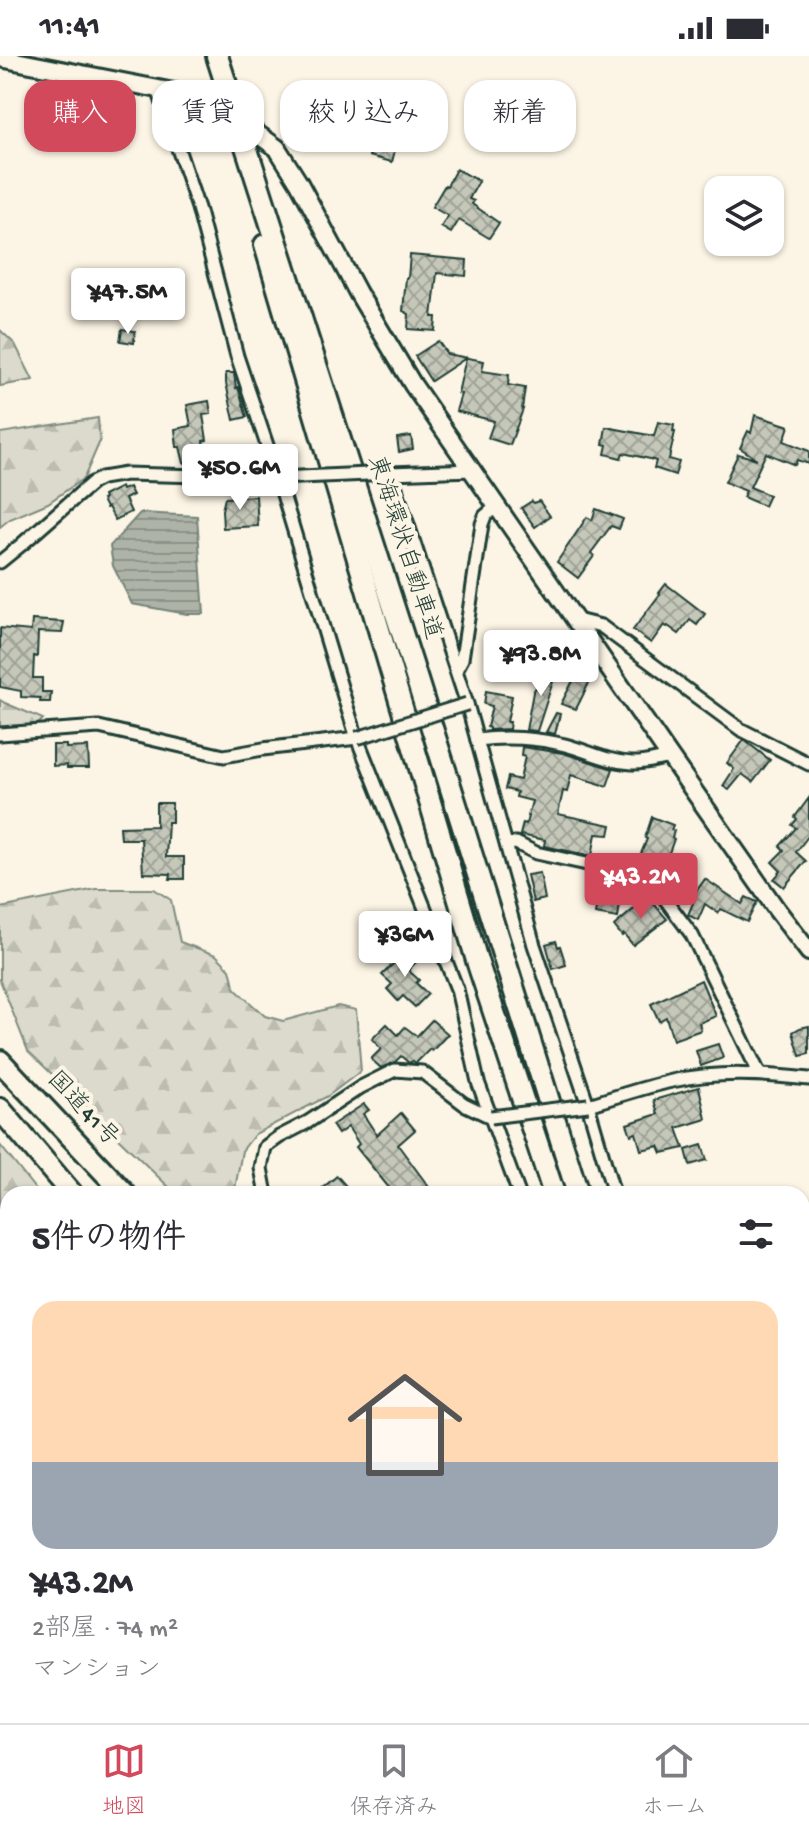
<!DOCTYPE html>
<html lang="ja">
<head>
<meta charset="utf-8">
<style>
  :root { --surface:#fff; --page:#f7f7f7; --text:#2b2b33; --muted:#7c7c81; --line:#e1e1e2; --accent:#d1495b }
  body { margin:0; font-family:"Gochi Hand","Klee One",sans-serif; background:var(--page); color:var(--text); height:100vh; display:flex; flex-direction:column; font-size:30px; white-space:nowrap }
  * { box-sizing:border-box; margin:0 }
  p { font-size:26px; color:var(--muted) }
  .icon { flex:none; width:44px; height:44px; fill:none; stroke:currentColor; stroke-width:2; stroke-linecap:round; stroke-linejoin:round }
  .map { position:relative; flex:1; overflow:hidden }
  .drawer { position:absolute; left:0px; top:1130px; width:810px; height:538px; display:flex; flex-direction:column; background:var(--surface); border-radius:24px 24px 0 0; box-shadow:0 2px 6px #0004 }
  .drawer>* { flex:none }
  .top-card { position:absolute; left:24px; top:24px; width:762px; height:72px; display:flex; gap:16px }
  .controls { position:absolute; left:704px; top:120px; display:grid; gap:16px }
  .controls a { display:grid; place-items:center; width:80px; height:80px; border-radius:16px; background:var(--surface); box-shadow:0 2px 6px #0004; font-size:40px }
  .price { position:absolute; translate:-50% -68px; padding:0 18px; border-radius:8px; background:#fff; color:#222; font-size:26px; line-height:52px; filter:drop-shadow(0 2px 4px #0008) }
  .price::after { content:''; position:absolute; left:50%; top:48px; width:24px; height:18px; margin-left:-12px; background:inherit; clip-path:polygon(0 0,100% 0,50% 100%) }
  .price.selected { background:var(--accent); color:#fff }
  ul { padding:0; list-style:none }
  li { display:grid; align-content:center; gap:16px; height:424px; padding:0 32px }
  li span { display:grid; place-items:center; height:248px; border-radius:24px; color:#555 }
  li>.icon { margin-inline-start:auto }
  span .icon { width:144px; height:144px; fill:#fffc; stroke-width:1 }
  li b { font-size:34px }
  h2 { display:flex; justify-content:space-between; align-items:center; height:96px; padding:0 32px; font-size:34px }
  .chip { padding:0 28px; border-radius:24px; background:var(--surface); box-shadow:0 2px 6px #0004; font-size:28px; line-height:72px }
  .chip.selected { background:var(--accent); color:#fff }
  .status { display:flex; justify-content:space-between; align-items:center; height:56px; padding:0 40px; background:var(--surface); direction:ltr }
  .status svg { height:22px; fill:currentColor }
  .menu { display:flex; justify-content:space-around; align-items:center; height:112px; border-top:2px solid var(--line); background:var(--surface); font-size:22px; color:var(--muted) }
  .menu a { display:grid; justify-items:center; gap:4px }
  .menu .selected { color:var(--accent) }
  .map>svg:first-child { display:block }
  .grass { fill:url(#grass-dots); stroke:#7e8c80; stroke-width:2 }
  .forest { fill:url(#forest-firs); stroke:#7e8c80; stroke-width:2 }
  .water { fill:url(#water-rules); stroke:#758479; stroke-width:2 }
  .building { fill:url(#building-cross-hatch); stroke:#1f3d34; stroke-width:2 }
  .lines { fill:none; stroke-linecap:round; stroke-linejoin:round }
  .street-casing { stroke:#1f3d34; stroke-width:17 }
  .secondary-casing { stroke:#1f3d34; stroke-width:22 }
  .highway-casing { stroke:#1f3d34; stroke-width:26 }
  .street { stroke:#fcf5e5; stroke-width:11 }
  .secondary { stroke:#fcf5e5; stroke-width:16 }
  .highway { stroke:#fcf5e5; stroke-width:20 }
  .street-bridge-casing { stroke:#1f3d34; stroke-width:17; stroke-linecap:butt }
  .secondary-bridge-casing { stroke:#1f3d34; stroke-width:22; stroke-linecap:butt }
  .street-bridge { stroke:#fcf5e5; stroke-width:11 }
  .secondary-bridge { stroke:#fcf5e5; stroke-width:16 }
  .labels { text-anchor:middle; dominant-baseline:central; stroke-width:8; stroke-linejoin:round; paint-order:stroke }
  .street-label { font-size:24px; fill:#1f3d34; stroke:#fcf5e5 }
</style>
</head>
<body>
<div class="status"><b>11:41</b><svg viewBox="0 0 49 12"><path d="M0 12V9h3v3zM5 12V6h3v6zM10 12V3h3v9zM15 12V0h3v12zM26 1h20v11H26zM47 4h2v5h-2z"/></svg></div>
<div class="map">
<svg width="809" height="1667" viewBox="0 0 809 1667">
  <defs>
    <pattern id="grass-dots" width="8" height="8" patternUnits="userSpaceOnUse" patternTransform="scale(2)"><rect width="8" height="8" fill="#dcdacc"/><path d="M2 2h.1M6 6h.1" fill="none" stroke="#bcbcb0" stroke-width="1.8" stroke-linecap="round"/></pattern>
    <pattern id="forest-firs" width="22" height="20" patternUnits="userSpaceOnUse" patternTransform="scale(2)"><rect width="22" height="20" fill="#dcdacc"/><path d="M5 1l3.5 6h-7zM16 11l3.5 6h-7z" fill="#bcbcb0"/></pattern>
    <pattern id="water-rules" width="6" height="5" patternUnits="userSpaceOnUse" patternTransform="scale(2)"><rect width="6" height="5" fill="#aeb3a7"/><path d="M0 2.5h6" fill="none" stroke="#8d9389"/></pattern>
    <pattern id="building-cross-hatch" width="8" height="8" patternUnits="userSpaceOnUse" patternTransform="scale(2)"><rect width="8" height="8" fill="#c5c7b9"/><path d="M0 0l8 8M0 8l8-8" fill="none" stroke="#9fa397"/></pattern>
  </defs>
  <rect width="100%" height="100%" fill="#fcf5e5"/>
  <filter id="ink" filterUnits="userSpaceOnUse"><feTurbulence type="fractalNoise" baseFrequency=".0125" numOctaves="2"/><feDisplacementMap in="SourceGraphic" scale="16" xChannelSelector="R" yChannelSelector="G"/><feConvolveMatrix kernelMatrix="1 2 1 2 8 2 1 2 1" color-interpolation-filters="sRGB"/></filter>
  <g filter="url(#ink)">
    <polygon class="grass" points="809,1487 809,1630 802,1626 802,1499"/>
    <g class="forest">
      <polygon points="0,274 15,288 33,324 0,330"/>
      <polygon points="98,362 100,385 84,422 48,447 10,463 0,471 0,377"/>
      <polygon points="0,644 5,647 43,663 29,678 0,684"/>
      <polygon points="96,833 154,833 171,844 180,886 216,899 230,913 235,933 265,960 283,965 338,950 356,954 361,1015 328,1040 255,1078 242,1095 234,1138 176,1138 28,995 0,924 0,852"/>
      <polygon points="0,1089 39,1138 8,1138 8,1306 0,1292"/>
      <polygon points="392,1660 587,1660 587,1667 391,1667"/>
    </g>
    <polygon class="water" points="140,457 197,460 204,558 187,558 132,548 113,510 110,490"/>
    <g class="building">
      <polygon points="372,89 395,94 392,106 369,100"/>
      <polygon points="456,113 479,125 469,143 474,145 472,148 499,167 489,182 459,164 451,177 441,171 448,160 432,151 445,129 447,130"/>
      <polygon points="410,199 467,204 466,220 437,217 432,261 436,261 435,275 408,273 409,258 403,255 406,222 408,222"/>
      <polygon points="122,273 135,275 134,287 120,285"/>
      <polygon points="438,285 447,298 484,305 482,315 509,319 508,329 525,332 522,353 523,353 510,389 488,382 494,365 456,355 461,338 458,337 466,302 431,325 415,300"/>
      <polygon points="226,317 234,317 236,332 238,331 247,361 234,364 226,327"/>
      <polygon points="209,345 211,358 203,359 207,384 203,385 206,405 184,407 180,391 177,391 175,373 191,370 187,349"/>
      <polygon points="755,359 789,370 784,385 809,395 809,408 797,404 795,409 766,397 750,431 769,439 764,450 743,441 746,435 725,426 738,398 757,403 740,392 748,375 751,377"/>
      <polygon points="658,366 674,369 673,376 675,376 669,403 679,406 675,419 654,412 656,405 650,403 623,397 621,402 605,398 607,389 603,388 606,371 654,380"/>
      <polygon points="411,380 413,393 399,396 397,382"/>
      <polygon points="121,431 122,434 129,431 133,439 125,443 131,456 115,464 108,451 106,452 102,444 104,443 103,440"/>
      <polygon points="256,440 258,470 223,472 222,454 225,442"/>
      <polygon points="532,445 533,447 539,445 550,460 535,471 521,452"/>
      <polygon points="596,453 623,463 619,473 611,470 591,497 594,500 578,522 557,506 587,461 592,464"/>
      <polygon points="666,528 705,558 697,569 690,564 679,578 668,570 667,571 664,569 651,587 633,574 660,538 659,537"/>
      <polygon points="32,564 64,566 62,577 38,576 37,601 34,600 33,622 42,622 42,636 51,636 50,646 40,646 41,642 21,641 21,635 0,631 0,572 31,575"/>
      <polygon points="548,607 558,610 537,675 526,674 533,636 538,628 541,629"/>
      <polygon points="581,611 592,617 593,619 576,653 561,648 579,613 580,613"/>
      <polygon points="486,635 512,640 507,666 510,666 509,673 489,674 489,672 487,671 492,650 484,648"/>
      <polygon points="556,657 560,658 555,678 546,676"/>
      <polygon points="744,684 770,704 753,726 742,718 729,734 723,730 734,713 727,707"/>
      <polygon points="53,689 66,689 66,692 88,691 89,712 67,712 67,709 53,710"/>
      <polygon points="522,691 563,697 613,713 607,730 571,719 567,736 563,735 558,758 611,769 609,779 596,778 592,800 544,790 545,784 520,779 523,767 526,768 532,745 516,741 517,736 505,733 508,721 520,724 525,700 521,699"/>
      <polygon points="809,742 809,779 796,796 806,805 784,831 774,823 781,815 772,806 784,794 780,790 796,772 792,769 797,763 795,761"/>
      <polygon points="156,747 172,747 172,766 168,766 166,801 184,801 184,823 170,823 171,818 143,817 141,783 121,783 120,771 156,770"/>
      <polygon points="652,761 673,769 671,774 674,775 672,782 674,783 660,822 636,810 647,783 645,782"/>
      <polygon points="540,817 545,843 533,846 527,819"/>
      <polygon points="607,821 623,825 618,862 595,858 601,826 605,827"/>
      <polygon points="705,823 742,848 746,841 757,846 747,866 721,853 718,857 705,848 698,864 688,859 695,842 693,840"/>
      <polygon points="648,841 667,863 633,889 624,878 622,880 614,870"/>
      <polygon points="556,885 558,891 560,890 566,909 553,913 546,888"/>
      <polygon points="411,890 421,901 408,914 419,924 416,927 428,938 415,951 403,940 398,945 387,933 392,928 382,919"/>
      <polygon points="701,924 716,960 699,967 701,974 673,984 666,961 659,965 651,948"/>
      <polygon points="432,964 448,978 432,995 430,993 416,1007 413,1005 409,1007 401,1000 395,1006 381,1012 371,1003 381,993 372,983 387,968 398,979 405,971 417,980"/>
      <polygon points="809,970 809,998 800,1000 793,976 800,972"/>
      <polygon points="718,988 723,1002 701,1010 696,995"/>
      <polygon points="699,1031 706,1063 677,1072 684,1092 662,1097 659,1090 641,1094 636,1077 631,1079 627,1068 658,1058 654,1044"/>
      <polygon points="364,1048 369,1054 363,1058 377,1079 401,1057 415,1074 398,1089 434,1138 394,1138 356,1091 359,1088 348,1071 338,1078 332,1069"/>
      <polygon points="702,1089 707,1104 690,1109 686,1094"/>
      <polygon points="337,1120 353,1138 315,1138"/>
    </g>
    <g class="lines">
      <defs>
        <g id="street">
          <polyline points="158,33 198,152 237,300 278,422 348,654 357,682 457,933 478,1026 519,1138"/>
          <polyline points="472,414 391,417 467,648 534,889 588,1049 614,1138"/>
          <polyline points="0,506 21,489 92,427 102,422 126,418 278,422"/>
          <polyline points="577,564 601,570 740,673 809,708"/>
          <polyline points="456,614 462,603 482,468 485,460 498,449"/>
          <polyline points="0,678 99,671 224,700 263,693 357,682"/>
          <path d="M477,684C505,680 538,682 565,689C588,695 608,706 632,707C644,708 658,703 670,701"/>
          <polyline points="507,788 516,787 536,797 628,817 645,824 659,835 692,879 759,1017"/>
          <path d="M588,1049C616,1041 644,1031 672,1025C717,1015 764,1018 809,1023"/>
          <polyline points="266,1138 261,1112 265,1091 279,1081 308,1066 361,1031 395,1014 422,1016 464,1048 491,1061"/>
          <polyline points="0,1321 8,1330"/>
          <polyline points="802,1336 809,1342"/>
          <polyline points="596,1660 597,1667"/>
        </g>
        <g id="secondary">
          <polyline points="0,2 179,37"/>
          <polyline points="277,92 299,127 358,237 413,329 670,701 777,854 809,896"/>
          <polyline points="245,1660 245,1667"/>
          <polyline points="257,1660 257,1667"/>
        </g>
        <g id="highway">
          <polyline points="217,0 412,608 578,1138"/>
          <polyline points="265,189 478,908 554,1138"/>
          <polyline points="0,1005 125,1138"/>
          <polyline points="0,1053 72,1138"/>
          <polyline points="802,1380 809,1393"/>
          <polyline points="802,1407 808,1424 809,1434"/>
          <polyline points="802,1474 808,1458 809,1447"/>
          <polyline points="327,1660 329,1667"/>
          <polyline points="349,1660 350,1667"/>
          <polyline points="699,1660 700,1667"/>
          <polyline points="724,1660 726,1667"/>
          <polyline points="758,1660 772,1667"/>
          <polyline points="793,1660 805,1667"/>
        </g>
      </defs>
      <use href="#street" class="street-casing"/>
      <use href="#secondary" class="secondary-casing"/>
      <use href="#highway" class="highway-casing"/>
      <use href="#street" class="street"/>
      <use href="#secondary" class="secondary"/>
      <use href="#highway" class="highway"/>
      <defs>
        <g id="street-bridge">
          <polyline points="278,422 391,417"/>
          <polyline points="357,682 467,648"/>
          <polyline points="491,1061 588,1049"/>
        </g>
        <path id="secondary-bridge" d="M179,37C216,49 246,69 277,92"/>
      </defs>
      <use href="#street-bridge" class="street-bridge-casing"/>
      <use href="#secondary-bridge" class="secondary-bridge-casing"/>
      <use href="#street-bridge" class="street-bridge"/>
      <use href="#secondary-bridge" class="secondary-bridge"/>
    </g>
  </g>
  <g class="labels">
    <g class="street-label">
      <text transform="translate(403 492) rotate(72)">東海環状自動車道</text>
      <text transform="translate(82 1054) rotate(47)">国道41号</text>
    </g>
  </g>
</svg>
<div class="controls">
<a><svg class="icon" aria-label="layers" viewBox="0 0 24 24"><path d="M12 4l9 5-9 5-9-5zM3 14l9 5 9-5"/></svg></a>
</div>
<b class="price" style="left:128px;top:280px">¥47.5M</b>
<b class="price" style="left:240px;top:456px">¥50.6M</b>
<b class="price" style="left:541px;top:642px">¥93.8M</b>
<b class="price selected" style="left:641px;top:865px">¥43.2M</b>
<b class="price" style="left:405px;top:923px">¥36M</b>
<div class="top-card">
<a class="chip selected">購入</a>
<a class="chip">賃貸</a>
<a class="chip">絞り込み</a>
<a class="chip">新着</a>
</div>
<section class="drawer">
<h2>5件の物件<svg class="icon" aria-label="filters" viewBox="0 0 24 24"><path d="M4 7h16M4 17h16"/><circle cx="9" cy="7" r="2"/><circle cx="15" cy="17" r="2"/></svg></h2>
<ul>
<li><span style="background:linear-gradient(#ffd9b3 65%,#9aa5b1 0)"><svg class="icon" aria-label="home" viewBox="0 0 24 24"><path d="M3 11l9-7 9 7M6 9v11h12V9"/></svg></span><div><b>¥43.2M</b><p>2部屋 · 74 m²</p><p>マンション</p></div></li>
</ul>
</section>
</div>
<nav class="menu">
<a class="selected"><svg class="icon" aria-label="map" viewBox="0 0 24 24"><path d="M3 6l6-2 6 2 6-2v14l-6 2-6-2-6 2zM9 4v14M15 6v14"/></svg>地図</a>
<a><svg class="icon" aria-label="saved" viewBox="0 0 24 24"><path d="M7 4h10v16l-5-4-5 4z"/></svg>保存済み</a>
<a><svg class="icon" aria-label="home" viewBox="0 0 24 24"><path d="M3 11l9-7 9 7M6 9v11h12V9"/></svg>ホーム</a>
</nav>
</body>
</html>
